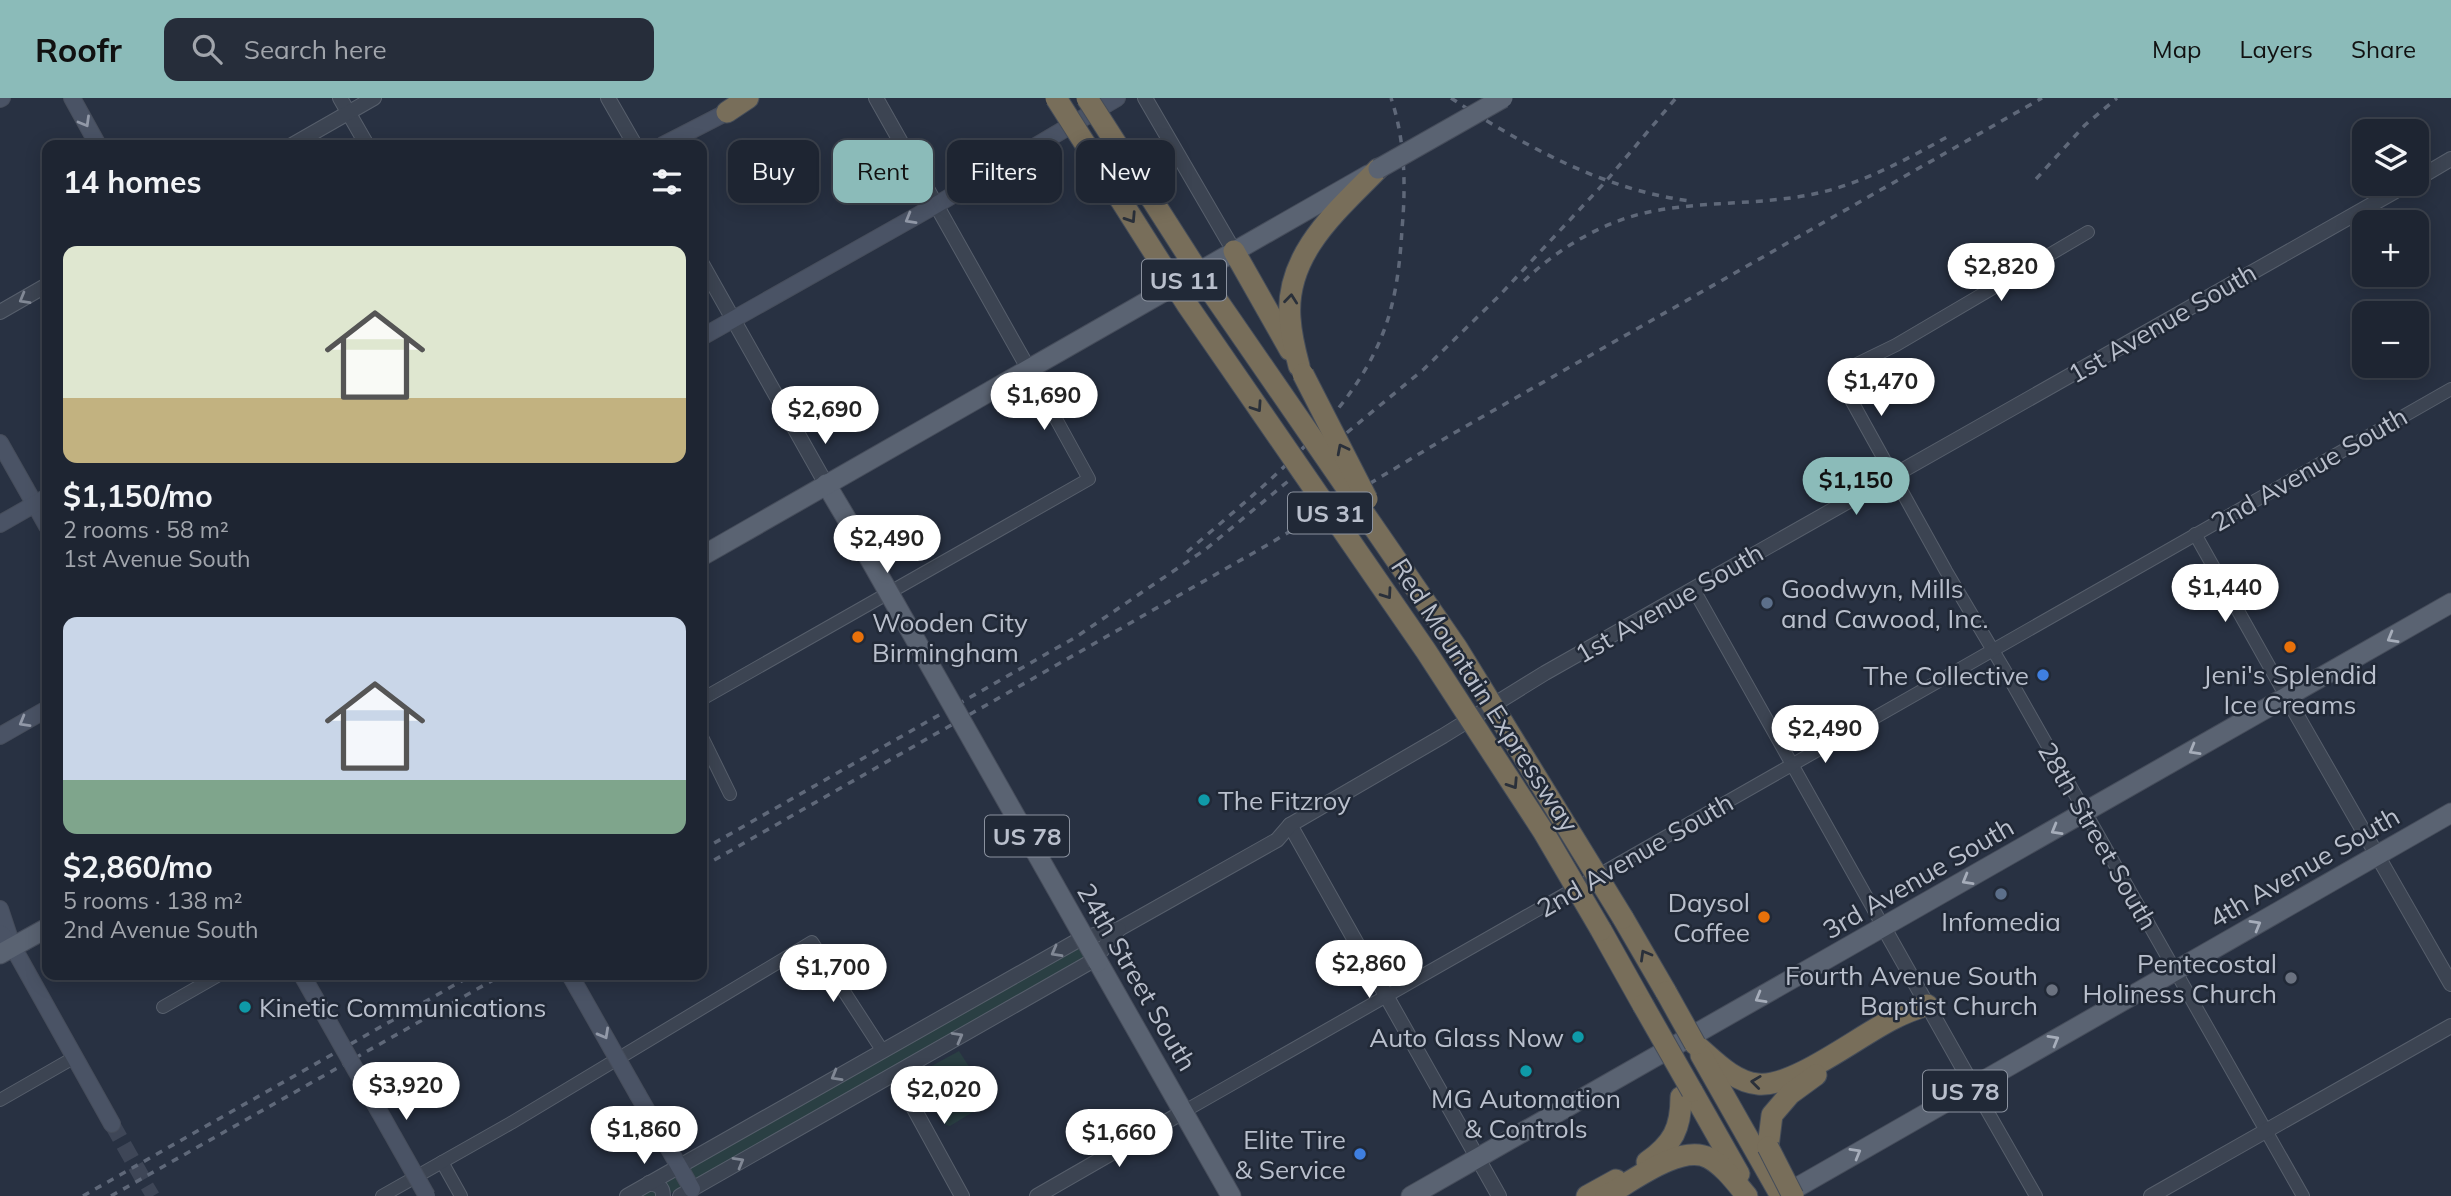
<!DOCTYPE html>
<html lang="en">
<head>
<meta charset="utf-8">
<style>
  :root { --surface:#1e2532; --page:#262d3a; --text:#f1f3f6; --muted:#a1a5ac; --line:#3c424d; --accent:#8bbbb9 }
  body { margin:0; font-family:Mulish,sans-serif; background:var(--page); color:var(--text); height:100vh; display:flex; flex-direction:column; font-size:26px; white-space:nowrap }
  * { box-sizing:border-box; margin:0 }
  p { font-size:23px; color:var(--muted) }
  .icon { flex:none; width:38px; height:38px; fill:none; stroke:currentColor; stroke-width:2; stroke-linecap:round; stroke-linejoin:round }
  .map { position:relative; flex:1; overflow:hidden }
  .details { position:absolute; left:42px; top:42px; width:665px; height:840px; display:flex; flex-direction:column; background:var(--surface); border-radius:14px; box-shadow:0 4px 18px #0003,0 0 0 2px var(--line) }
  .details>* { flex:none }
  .top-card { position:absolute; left:728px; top:42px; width:665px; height:63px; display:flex; gap:14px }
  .controls { position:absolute; left:2352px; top:21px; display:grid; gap:14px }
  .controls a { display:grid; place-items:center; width:77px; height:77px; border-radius:14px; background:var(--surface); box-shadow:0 4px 18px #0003,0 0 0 2px var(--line); font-size:35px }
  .price { position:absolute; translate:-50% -60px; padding:0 16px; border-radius:24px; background:#fff; color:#222; font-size:23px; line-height:46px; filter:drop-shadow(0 2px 4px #0008) }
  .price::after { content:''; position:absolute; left:50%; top:42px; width:21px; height:16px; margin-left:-10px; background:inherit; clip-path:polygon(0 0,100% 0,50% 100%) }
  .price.selected { background:var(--accent); color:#111 }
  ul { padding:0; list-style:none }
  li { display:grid; align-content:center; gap:14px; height:371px; padding:0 21px }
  li span { display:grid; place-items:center; height:217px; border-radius:14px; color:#555 }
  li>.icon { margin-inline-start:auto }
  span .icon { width:126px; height:126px; fill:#fffc; stroke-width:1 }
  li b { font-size:30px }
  h2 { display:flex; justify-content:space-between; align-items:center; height:84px; padding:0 21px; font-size:30px }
  .tag { padding:0 24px; border-radius:14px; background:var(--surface); box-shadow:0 4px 18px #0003,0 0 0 2px var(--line); font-size:24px; line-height:63px }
  .tag.selected { background:var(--accent); color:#111 }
  header { display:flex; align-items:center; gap:42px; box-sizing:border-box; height:98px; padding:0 35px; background:var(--accent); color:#111 }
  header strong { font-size:33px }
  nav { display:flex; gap:38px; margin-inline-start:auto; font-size:24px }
  .search { width:490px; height:63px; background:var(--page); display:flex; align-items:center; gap:18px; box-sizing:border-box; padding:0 24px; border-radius:14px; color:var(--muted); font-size:26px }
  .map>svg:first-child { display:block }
  .green { fill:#2a3f43 }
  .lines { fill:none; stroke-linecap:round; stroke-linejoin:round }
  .tertiary-tunnel { stroke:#3e4657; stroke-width:14; stroke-dasharray:14 7; stroke-linecap:butt }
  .secondary-tunnel { stroke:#3e4657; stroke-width:16; stroke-dasharray:16 8; stroke-linecap:butt }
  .minor-casing { stroke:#575f6c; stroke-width:14 }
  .tertiary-casing { stroke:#575f6c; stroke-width:16 }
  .secondary-casing { stroke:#464d5b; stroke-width:18 }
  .primary-casing { stroke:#464d5b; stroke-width:21 }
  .motorway-casing { stroke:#444c59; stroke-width:23 }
  .minor { stroke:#3c4452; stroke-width:12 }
  .tertiary { stroke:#3c4452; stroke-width:14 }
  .secondary { stroke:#4a5365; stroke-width:16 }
  .primary { stroke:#5a6372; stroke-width:19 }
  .motorway { stroke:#786e5a; stroke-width:21 }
  .rail { stroke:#5f6879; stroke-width:3.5; stroke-dasharray:7 7; stroke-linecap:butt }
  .secondary-bridge-casing { stroke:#464d5b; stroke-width:18; stroke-linecap:butt }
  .primary-bridge-casing { stroke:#464d5b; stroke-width:21; stroke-linecap:butt }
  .motorway-bridge-casing { stroke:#444c59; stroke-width:23; stroke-linecap:butt }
  .secondary-bridge { stroke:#4a5365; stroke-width:16 }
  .primary-bridge { stroke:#5a6372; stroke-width:19 }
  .motorway-bridge { stroke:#786e5a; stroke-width:21 }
  .oneway { stroke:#9299a8 }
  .oneway2 { stroke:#2a303a }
  .oneway3 { stroke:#818895 }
  .oneway4 { stroke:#a6adba }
  .service-dot { fill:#5c6f8a; stroke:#212937; stroke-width:2.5 }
  .food-dot { fill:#e8710a; stroke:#212937; stroke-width:2.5 }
  .shop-dot { fill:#3f7fe0; stroke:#212937; stroke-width:2.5 }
  .culture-dot { fill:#0f9aa8; stroke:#212937; stroke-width:2.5 }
  .worship-dot { fill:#6b7280; stroke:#212937; stroke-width:2.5 }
  .labels { text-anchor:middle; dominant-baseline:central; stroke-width:5; stroke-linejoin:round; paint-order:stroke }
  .shield { fill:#212937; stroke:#8b929f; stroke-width:2 }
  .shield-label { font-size:24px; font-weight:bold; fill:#b9bfcc }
  .street-label { font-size:26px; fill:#b9bfcc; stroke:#212937 }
  .poi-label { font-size:26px; fill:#b9bfcc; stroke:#212937; text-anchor:end }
</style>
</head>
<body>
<header>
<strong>Roofr</strong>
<div class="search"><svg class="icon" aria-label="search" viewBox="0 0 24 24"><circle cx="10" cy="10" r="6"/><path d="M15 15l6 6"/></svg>Search here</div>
<nav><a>Map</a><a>Layers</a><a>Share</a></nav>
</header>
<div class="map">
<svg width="2451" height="1098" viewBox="0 0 2451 1098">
  <rect width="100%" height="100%" fill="#283142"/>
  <g class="green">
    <polygon points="1105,840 1091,857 666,1098 637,1098 1071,851"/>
    <polygon points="959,953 991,1003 950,1028 946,1027 917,976"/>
  </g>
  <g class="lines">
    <polyline class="tertiary-tunnel" points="147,1088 153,1098"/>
    <polyline class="secondary-tunnel" points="112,1026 147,1088"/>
    <defs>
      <g id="minor">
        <polyline points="2088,134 1896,247 1857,266 1839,280 1946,473 2004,571 2303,1098"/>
        <polyline points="2195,436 2287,600"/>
        <polyline points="1694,492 1884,830"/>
        <polyline points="702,601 1089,381 1028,270"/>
        <polyline points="702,639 730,696"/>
        <polyline points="163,909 219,877"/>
        <polyline points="1973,988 2036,1098"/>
        <polyline points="0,1002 75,959"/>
        <polyline points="1183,1014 2451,291"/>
        <polyline points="442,1064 461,1098"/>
        <polyline points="382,1098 511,1025 812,844 882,952"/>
      </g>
      <g id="tertiary">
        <polyline points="340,0 367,47"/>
        <polyline points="608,0 635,47"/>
        <polyline points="876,0 1028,270"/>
        <polyline points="1145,0 1234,153"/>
        <polyline points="292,47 374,0"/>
        <polyline points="2417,81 2451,61"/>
        <polyline points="702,166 826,386"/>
        <polyline points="0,214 47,187"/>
        <polyline points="2287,600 2451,886"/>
        <polyline points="1290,727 1499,1098"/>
        <polyline points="1884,830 1973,988"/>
        <polyline points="895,976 962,1098"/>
        <path d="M649,1085C658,1087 663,1088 663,1098"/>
        <polyline points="627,1098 1082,840 1119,831 1277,742 1290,727 1443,638 1545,575 2408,86"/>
        <polyline points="680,1098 1094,862 1119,831"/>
        <polyline points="1037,1098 1183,1014"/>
        <polyline points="2151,1098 2451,928"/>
      </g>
      <g id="secondary">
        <polyline points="72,0 98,47"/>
        <polyline points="0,1 2,0"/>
        <polyline points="663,47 735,10"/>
        <polyline points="702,239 936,107 1117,0"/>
        <polyline points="0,345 47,428"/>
        <polyline points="0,426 47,399"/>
        <polyline points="0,638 47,611"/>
        <polyline points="0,811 12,847"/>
        <polyline points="0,835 13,849 112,1026"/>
        <polyline points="638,997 692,1091"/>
      </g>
      <g id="primary">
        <polyline points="826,386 855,435"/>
        <polyline points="702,458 1368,77"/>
        <polyline points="0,856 47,830"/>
        <polyline points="1098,864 1231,1098"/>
        <polyline points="1411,1098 2451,505"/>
        <polyline points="1782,1098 2451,715"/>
      </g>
      <g id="motorway">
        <polyline points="727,14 748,0"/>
        <polyline points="1234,153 1290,252"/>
        <path d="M1299,268C1295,253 1291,237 1290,220C1285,156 1337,113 1378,71"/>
        <polyline points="1623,820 1666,894"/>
        <polyline points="1601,832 1643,907"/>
        <path d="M1695,946C1713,961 1733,984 1758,986C1794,990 1862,935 1897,919C1906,914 1917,911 1927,907"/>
        <polyline points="1701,957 1781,1098"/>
        <polyline points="1692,993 1739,1076"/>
        <polyline points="1768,1049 1772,1017 1790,996 1816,977"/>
        <path d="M1647,1064C1673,1046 1681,1030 1681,999"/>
        <polyline points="1587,1098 1616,1082"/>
        <path d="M1606,1098C1631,1084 1681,1045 1709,1060C1725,1069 1736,1085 1747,1098"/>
      </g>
    </defs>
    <use href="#minor" class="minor-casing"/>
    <use href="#tertiary" class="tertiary-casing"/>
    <use href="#secondary" class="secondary-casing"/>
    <use href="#primary" class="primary-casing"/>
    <use href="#motorway" class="motorway-casing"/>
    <use href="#minor" class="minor"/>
    <use href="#tertiary" class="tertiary"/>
    <use href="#secondary" class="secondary"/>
    <use href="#primary" class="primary"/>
    <use href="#motorway" class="motorway"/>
    <g class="rail">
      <path d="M1451,0C1522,47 1604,92 1690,103"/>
      <polyline points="2036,81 2085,27 2117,0"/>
      <path d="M1524,183C1557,151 1604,123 1649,114C1702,103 1756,107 1809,97C1857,88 1904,63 1947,39"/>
      <path d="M1187,454C1256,394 1350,322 1383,235C1396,202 1400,166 1402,131C1406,88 1405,41 1391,0"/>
      <polyline points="702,752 1076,539 1206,451 1424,271 1499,198 1607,82 1676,0"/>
      <polyline points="702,769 1269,446 1454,335 2042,0"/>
      <polyline points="83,1098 472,877"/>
      <polyline points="111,1098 502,877"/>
    </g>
    <defs>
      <g id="secondary-bridge">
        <polyline points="302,877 427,1098"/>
        <polyline points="570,877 638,997"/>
      </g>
      <g id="primary-bridge">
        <polyline points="1378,71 1503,0"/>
        <polyline points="855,435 1098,864"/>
      </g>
      <g id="motorway-bridge">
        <polyline points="1056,0 1188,208 1426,553 1543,733 1601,832"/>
        <polyline points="1087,0 1206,186 1457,550 1623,820"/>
        <polyline points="1303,276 1367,401"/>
        <polyline points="1666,894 1695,946"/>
        <polyline points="1643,907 1692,993"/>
        <polyline points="1768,1049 1793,1098"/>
      </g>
    </defs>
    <use href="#secondary-bridge" class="secondary-bridge-casing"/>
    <use href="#primary-bridge" class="primary-bridge-casing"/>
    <use href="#motorway-bridge" class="motorway-bridge-casing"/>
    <use href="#secondary-bridge" class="secondary-bridge"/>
    <use href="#primary-bridge" class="primary-bridge"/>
    <use href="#motorway-bridge" class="motorway-bridge"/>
  </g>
  <defs><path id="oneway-chevron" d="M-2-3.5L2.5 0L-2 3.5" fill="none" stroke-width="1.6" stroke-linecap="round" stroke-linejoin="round" transform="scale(1.75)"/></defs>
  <g class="oneway">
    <use href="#oneway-chevron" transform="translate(85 24) rotate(60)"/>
    <use href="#oneway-chevron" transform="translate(910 121) rotate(150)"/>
    <use href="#oneway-chevron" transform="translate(24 624) rotate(150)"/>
    <use href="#oneway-chevron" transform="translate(604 936) rotate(61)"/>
  </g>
  <g class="oneway2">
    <use href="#oneway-chevron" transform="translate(1131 120) rotate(57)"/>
    <use href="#oneway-chevron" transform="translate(1291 201) rotate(-84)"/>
    <use href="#oneway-chevron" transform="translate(1257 309) rotate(56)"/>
    <use href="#oneway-chevron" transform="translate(1342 351) rotate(-117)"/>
    <use href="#oneway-chevron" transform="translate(1387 496) rotate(55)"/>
    <use href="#oneway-chevron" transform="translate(1513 686) rotate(57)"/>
    <use href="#oneway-chevron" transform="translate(1645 857) rotate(-120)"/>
    <use href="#oneway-chevron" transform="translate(1756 984) rotate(-173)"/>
  </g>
  <g class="oneway3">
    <use href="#oneway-chevron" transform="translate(24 201) rotate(150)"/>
    <use href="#oneway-chevron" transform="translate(1056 854) rotate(151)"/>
    <use href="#oneway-chevron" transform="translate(958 939) rotate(-29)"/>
    <use href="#oneway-chevron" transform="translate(836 978) rotate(150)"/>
    <use href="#oneway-chevron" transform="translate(739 1064) rotate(-30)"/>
  </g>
  <g class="oneway4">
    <use href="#oneway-chevron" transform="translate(2392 540) rotate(150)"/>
    <use href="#oneway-chevron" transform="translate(2194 652) rotate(150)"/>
    <use href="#oneway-chevron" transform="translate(2056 732) rotate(150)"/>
    <use href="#oneway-chevron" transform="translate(1967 782) rotate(150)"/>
    <use href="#oneway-chevron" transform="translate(2256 827) rotate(-30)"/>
    <use href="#oneway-chevron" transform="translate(1760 900) rotate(150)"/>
    <use href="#oneway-chevron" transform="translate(2054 942) rotate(-30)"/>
    <use href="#oneway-chevron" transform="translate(1856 1055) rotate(-30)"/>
  </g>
  <g class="service-dot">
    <circle cx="1767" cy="505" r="7"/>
    <circle cx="2001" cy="796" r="7"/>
  </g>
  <g class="food-dot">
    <circle cx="858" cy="539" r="7"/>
    <circle cx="2290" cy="549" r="7"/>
    <circle cx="1764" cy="819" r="7"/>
  </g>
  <g class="shop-dot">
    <circle cx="2043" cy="577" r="7"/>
    <circle cx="1360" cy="1056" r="7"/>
  </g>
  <g class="culture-dot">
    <circle cx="1204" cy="702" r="7"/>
    <circle cx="245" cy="909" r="7"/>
    <circle cx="1578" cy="939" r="7"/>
    <circle cx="1526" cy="973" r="7"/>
  </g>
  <g class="worship-dot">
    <circle cx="2291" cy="880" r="7"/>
    <circle cx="2052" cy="892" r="7"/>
  </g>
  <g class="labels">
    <g class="shield">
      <rect x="1142" y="161.5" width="84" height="41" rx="5"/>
      <rect x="1288" y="394.5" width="84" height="41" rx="5"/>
      <rect x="985" y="717.5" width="84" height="41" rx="5"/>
      <rect x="1923" y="972.5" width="84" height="41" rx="5"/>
    </g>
    <g class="shield-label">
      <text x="1184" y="182">US 11</text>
      <text x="1330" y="415">US 31</text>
      <text x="1027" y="738">US 78</text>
      <text x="1965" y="993">US 78</text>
    </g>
    <g class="street-label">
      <text transform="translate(2162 225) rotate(-30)">1st Avenue South</text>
      <text transform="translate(2309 371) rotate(-30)">2nd Avenue South</text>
      <text transform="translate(1669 505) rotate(-30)">1st Avenue South</text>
      <text transform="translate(1485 597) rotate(57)">Red Mountain Expressway</text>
      <text transform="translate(2098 738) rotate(60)">28th Street South</text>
      <text transform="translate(1635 757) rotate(-30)">2nd Avenue South</text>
      <text transform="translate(2304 769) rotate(-30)">4th Avenue South</text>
      <text transform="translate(1918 780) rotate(-30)">3rd Avenue South</text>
      <text transform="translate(1137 879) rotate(60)">24th Street South</text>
    </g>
    <g class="poi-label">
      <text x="1781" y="490" text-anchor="start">Goodwyn, Mills<tspan x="1781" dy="30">and Cawood, Inc.</tspan></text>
      <text x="872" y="524" text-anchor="start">Wooden City<tspan x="872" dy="30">Birmingham</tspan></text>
      <text x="2290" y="576" text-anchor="middle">Jeni's Splendid<tspan x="2290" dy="30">Ice Creams</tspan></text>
      <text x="2029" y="577">The Collective</text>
      <text x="1218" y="702" text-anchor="start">The Fitzroy</text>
      <text x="1750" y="804">Daysol<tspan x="1750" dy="30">Coffee</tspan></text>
      <text x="2001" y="823" text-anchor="middle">Infomedia</text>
      <text x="2277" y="865">Pentecostal<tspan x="2277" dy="30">Holiness Church</tspan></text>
      <text x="2038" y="877">Fourth Avenue South<tspan x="2038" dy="30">Baptist Church</tspan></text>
      <text x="259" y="909" text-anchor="start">Kinetic Communications</text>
      <text x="1564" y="939">Auto Glass Now</text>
      <text x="1526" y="1000" text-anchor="middle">MG Automation<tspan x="1526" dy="30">&amp; Controls</tspan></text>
      <text x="1346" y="1041">Elite Tire<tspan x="1346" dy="30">&amp; Service</tspan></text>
    </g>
  </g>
</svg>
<div class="controls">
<a><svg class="icon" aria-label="layers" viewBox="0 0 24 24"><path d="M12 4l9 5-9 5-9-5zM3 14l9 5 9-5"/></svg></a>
<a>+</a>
<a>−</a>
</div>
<b class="price" style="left:2001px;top:205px">$2,820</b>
<b class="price" style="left:1881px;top:320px">$1,470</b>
<b class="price" style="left:1044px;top:334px">$1,690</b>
<b class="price" style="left:825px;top:348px">$2,690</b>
<b class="price selected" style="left:1856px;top:419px">$1,150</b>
<b class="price" style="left:887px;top:477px">$2,490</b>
<b class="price" style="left:2225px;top:526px">$1,440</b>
<b class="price" style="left:1825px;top:667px">$2,490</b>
<b class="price" style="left:1369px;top:902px">$2,860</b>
<b class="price" style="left:833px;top:906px">$1,700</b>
<b class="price" style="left:406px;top:1024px">$3,920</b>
<b class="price" style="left:944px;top:1028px">$2,020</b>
<b class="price" style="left:644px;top:1068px">$1,860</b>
<b class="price" style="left:1119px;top:1071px">$1,660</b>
<div class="top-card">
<a class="tag">Buy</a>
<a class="tag selected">Rent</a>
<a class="tag">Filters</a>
<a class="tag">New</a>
</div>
<section class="details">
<h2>14 homes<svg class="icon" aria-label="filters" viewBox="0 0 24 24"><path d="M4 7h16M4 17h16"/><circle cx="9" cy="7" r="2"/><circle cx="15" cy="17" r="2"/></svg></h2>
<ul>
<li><span style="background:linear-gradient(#dfe7d0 70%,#c2b280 0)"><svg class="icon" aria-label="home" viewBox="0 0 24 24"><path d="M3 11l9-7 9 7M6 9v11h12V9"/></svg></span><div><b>$1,150/mo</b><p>2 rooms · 58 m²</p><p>1st Avenue South</p></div></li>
<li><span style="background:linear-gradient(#c9d6e8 75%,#7fa58c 0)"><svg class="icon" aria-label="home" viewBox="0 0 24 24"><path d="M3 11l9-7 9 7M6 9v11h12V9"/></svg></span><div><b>$2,860/mo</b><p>5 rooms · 138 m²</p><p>2nd Avenue South</p></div></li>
</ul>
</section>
</div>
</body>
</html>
